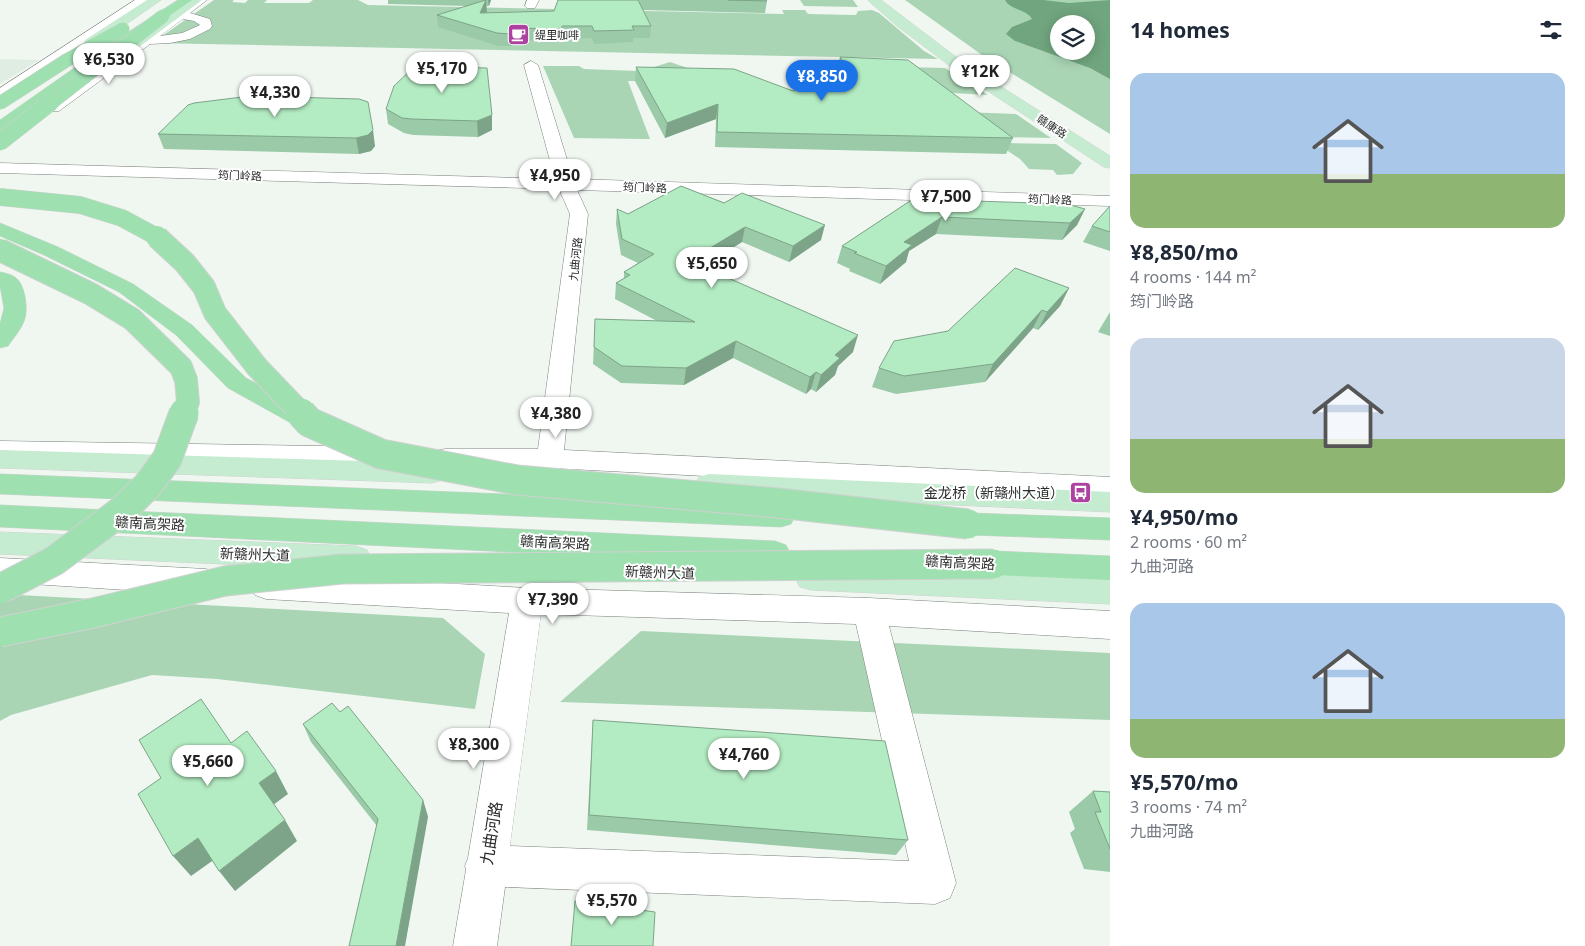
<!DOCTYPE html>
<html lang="en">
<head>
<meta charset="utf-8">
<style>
  :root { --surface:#fff; --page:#f2f2f3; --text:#1f2937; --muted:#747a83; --accent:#1a73e8 }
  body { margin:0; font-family:"Noto Sans","Noto Sans SC",sans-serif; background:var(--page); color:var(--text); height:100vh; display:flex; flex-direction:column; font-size:19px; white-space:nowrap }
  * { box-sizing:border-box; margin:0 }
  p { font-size:16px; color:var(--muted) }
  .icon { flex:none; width:28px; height:28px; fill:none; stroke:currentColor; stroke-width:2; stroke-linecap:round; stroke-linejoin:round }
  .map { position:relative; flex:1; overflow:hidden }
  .panel { display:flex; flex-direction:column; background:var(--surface); width:475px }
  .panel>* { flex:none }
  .buttons { position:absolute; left:1050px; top:15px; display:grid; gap:10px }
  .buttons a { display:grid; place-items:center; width:45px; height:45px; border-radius:50%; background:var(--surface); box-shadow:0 2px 12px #0003; font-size:25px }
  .price { position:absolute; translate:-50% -42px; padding:0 11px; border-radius:18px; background:#fff; color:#222; font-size:16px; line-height:32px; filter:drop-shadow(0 1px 2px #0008) }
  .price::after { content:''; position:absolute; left:50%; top:30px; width:15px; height:11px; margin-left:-8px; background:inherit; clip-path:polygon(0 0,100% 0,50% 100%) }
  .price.selected { background:var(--accent); color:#fff }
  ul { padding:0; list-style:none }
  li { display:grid; align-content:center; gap:10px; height:265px; padding:0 20px }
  li span { display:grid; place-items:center; height:155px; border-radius:15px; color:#555 }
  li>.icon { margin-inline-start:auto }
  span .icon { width:90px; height:90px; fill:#fffc; stroke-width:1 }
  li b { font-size:21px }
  h2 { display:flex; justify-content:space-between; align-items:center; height:60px; padding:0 20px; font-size:21px }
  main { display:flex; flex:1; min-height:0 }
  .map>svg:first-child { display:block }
  .built { fill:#e0ede3 }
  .green { fill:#aad5b5; fill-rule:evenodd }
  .water { fill:#70a57f; fill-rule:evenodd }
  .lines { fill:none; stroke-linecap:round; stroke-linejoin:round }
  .minor-casing { stroke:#7c827d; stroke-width:1 }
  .major-casing { stroke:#d0d1d0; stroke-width:1 }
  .highway-casing { stroke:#d0d1d0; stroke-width:1 }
  .minor { fill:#fff; fill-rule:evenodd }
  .major { fill:#c5ecd0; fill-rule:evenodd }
  .highway { fill:#9fe0b1; fill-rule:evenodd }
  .highway-bridge-far3-casing { stroke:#d0d1d0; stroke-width:14; stroke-linecap:butt }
  .highway-bridge-far2-casing { stroke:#d0d1d0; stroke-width:18; stroke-linecap:butt }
  .highway-bridge-far1-casing { stroke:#d0d1d0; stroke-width:24; stroke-linecap:butt }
  .highway-bridge-casing { stroke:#d0d1d0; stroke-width:31; stroke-linecap:butt }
  .highway-bridge-far3 { stroke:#9fe0b1; stroke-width:13 }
  .highway-bridge-far2 { stroke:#9fe0b1; stroke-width:17 }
  .highway-bridge-far1 { stroke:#9fe0b1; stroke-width:22 }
  .highway-bridge { stroke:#9fe0b1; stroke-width:29 }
  .wall { fill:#9acaa7 }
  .shaded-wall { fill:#7da488 }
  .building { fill:#b3ebc2; stroke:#7da488 }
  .labels { text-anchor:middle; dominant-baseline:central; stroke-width:4; stroke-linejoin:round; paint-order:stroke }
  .far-poi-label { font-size:11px; fill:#2a2d2b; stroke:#fff; text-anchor:start }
  .far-street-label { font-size:11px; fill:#2a2d2b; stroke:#fff }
  .poi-label { font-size:14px; fill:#2a2d2b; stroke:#fff; text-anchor:end }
  .street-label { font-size:14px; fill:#2a2d2b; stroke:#fff }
  .near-street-label { font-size:16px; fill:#2a2d2b; stroke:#fff }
</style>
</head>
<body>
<main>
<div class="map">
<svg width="1110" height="946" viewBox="0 0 1110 946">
  <rect width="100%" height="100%" fill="#f0f7f1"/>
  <polygon class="built" points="0,59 39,60 0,84"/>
  <g class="green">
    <polygon points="214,0 234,0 232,2 245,3 248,0 267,0 264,3 309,3 313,0 358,0 368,5 784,14 782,10 805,10 808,14 856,15 858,11 872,10 879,13 924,51 938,59 152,43"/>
    <polygon points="800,0 853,0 858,7 804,6"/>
    <path d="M905,0H1110V134L982,55ZM1059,24H1086V51H1059Z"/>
    <polygon points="670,62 732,83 628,81 650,139 642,139 574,138 543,66 579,66 584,69 638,71 639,67 654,67"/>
    <polygon points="900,67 945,68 988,95 935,92"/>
    <polygon points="964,112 1016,114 1051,138 997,137"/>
    <polygon points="996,143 1056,144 1082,163 1073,174 1057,175 1053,170 1029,169 1020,159"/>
    <polygon points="0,594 443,618 485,654 475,709 217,679 152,675 11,715 0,721"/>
    <polygon points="641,631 1110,653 1110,720 560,702"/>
  </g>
  <path class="water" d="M1005,0H1043L1069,3L1110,0V79L1090,68L1015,41L1006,34L1012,27L1032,19C1026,9 1010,10 1005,0ZM1059,24H1086V51H1059Z"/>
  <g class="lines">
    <defs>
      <g id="minor">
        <polygon points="135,0 149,0 5,97 0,98 0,88"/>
        <path d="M194,0H207L190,13L210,19L212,26L210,29L190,39L170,43L150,44L59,111H49L46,108L49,105ZM183,19L194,21L200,25L182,33L160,36Z"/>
        <polygon points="527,0 539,0 535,8 527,8 525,6"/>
        <polygon points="531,61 538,65 573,179 1110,196 1110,206 577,190 588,214 564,450 1110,477 1110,497 550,468 445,467 435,465 432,458 435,451 445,449 538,449 570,214 559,189 0,173 0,163 555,179 524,65"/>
        <polygon points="0,441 387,447 397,449 400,456 397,463 387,465 0,459"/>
        <polygon points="0,558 206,569 217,573 222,582 217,591 206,595 0,582"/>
        <path d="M266,573L527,588L869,598L1110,611V639L889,626L956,883L950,898L935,904L505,887L497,946H453L466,870L465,866L468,858L509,613L266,599L255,595L250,586L255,577ZM541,614L856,624L909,861L510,846Z"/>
      </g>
      <g id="major">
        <polygon points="147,0 161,0 95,46 85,46 84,43 85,40"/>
        <polygon points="189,0 202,0 139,47 129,47 128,44 129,41"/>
        <polygon points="868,0 881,0 964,63 1110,156 1110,168 1104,167 954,69 897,26"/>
        <polygon points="0,450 432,463 442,466 446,473 442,480 432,483 0,468"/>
        <polygon points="709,474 1110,492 1110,512 709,494 699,491 695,484 699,477"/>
        <polygon points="0,532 356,546 367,550 371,558 367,566 356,570 0,554"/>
        <polygon points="811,566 1110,578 1110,604 811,590 800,587 795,578 800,569"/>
      </g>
      <g id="highway">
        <polygon points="178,0 192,0 6,130 0,132 0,120 90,57"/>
        <polygon points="0,223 58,247 133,284 192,325 246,378 318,416 322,422 318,428 309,431 300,428 228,388 176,335 119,292 44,255 0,236"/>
        <path d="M0,272C6,273 14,275 18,280C25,287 28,309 25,318C22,329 14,337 8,346L0,348V324L4,308L0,286Z"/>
        <polygon points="0,474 781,505 791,508 795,516 791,524 781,527 0,494"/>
        <polygon points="0,505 775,541 786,545 790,553 786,561 775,565 0,527"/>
        <polygon points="944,512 1110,518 1110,540 944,534 934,531 929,523 934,515"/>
        <polygon points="970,550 1110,556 1110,580 970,574 959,570 955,562 959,554"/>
      </g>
    </defs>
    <use href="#minor" class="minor-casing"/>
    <use href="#major" class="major-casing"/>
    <use href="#highway" class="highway-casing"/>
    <use href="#minor" class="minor"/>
    <use href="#major" class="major"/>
    <use href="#highway" class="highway"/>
    <defs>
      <g id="highway-bridge-far3">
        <polyline points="0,103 67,60 123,29"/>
        <polyline points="50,104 163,16"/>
      </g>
      <g id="highway-bridge-far2">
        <polyline points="0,142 51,102"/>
        <polyline points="0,197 80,205 122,218 159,238"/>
      </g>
      <g id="highway-bridge-far1">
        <polyline points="157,237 185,263 204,287 215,313 257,367 302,414"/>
        <polyline points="0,250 91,294 132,319 181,367 186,380 188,402 183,414"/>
      </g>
      <g id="highway-bridge">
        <polyline points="301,413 309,422 381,454 517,480 778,503 968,524"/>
        <polyline points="0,589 54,561 124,509 148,485 167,459 184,413"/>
        <polyline points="0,632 93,613 225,581 342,569 993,564"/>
      </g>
    </defs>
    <use href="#highway-bridge-far3" class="highway-bridge-far3-casing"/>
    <use href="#highway-bridge-far2" class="highway-bridge-far2-casing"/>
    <use href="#highway-bridge-far1" class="highway-bridge-far1-casing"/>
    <use href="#highway-bridge" class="highway-bridge-casing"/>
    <use href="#highway-bridge-far3" class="highway-bridge-far3"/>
    <use href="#highway-bridge-far2" class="highway-bridge-far2"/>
    <use href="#highway-bridge-far1" class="highway-bridge-far1"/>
    <use href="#highway-bridge" class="highway-bridge"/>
  </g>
  <g class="wall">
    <polygon points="388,0 491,0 489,6 486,6 486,13 554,11 558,0 766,0 767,1 765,13 643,10 651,26 650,38 633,38 633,42 594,44 592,38 562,39 562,42 514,40 511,46 498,46 438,27 437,15 466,6 388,4"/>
    <polygon points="840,57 1013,138 1006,154 715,147 716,119 665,138 635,81 636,67 793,91 837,72 836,71"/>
    <polygon points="415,66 492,130 478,137 413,135 404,133 388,124 386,109"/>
    <polygon points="250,96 375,146 371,151 359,154 164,149 158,134"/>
    <polygon points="681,186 821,240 789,262 742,242 703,267 853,352 838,366 835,375 816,392 811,389 806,394 733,358 684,385 621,383 593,364 595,319 657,321 615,299 616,283 624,278 624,272 638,263 621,255 616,224 617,209 628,214"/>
    <polygon points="913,199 1085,209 1077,225 1062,240 936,234 909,251 906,262 880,284 849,271 850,269 837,263 842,246"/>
    <polygon points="1110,206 1110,251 1083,242 1092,226"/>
    <polygon points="1069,288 1060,306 1038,330 1033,328 985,382 896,394 872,387 879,368 948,331"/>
    <polygon points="1110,312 1110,336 1098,332"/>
    <polygon points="593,720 908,840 896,855 587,830"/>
    <polygon points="303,724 423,800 428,817 377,826 311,742"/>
    <polygon points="1093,791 1110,792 1110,872 1084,869 1070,833 1075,829 1069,812"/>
  </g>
  <g class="shaded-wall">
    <polygon points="486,0 487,12 481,25 480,13"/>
    <polygon points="488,0 491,0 489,6"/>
    <polygon points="513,28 514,40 511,46 510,34"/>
    <polygon points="718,104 716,119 665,138 667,123"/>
    <polygon points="492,115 492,130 478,137 477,121"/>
    <polygon points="373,130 375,146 371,151 359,154 356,138"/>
    <polygon points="1085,209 1077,225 1062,240 1070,223"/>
    <polygon points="942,217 936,234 909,251 906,262 880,284 886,266 904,242"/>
    <polygon points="825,225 821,240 789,262 793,246"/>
    <polygon points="745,227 742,242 699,269 692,279 695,257"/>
    <polygon points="1069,288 1060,306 1038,330 1047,312"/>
    <polygon points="1042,310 1033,328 985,382 993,364"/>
    <polygon points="858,335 853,352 838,366 835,375 816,392 821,375 835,355"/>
    <polygon points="736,341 733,358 684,385 686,368"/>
    <polygon points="816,372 811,389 806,394 810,377"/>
    <polygon points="276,771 288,794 273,805 259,783"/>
    <polygon points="423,800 428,817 405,946 396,946"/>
    <polygon points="285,820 297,841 235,891 219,871"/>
    <polygon points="198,838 215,859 191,876 173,856"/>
  </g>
  <g class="building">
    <polygon points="486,0 480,13 554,11 558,0 638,0 651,26 632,26 634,30 594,31 592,26 562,26 562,29 513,28 510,34 497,33 437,15"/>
    <polygon points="728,0 766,0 767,1"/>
    <polygon points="840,57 908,60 1013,138 717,132 718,104 667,123 636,67 734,69 793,91 846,68"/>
    <polygon points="415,66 487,68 492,115 477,121 412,119 402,118 386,109 394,86"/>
    <polygon points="250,96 359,99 368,102 373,130 368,135 356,138 158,134 188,105 194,103"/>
    <polygon points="681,186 724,203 742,193 825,225 793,246 745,227 695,257 700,260 694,263 858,335 835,355 840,358 821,375 816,372 810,377 736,341 686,368 622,366 594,347 595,319 695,322 616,283 630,275 624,272 654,254 622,239 617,209 628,214"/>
    <polygon points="913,199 1067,204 1085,209 1070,223 942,217 904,242 912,245 886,266 854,253 857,252 842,246"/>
    <polygon points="1110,206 1110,232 1092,226"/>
    <polygon points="1015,268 1069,288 1047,312 1042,310 993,364 904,376 879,368 894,341 948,331"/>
    <polygon points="201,699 231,743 247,731 276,771 259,783 285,820 219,871 198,838 173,856 138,794 161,778 139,740"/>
    <polygon points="332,703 340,712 348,706 423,800 396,946 349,946 378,819 303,724"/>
    <polygon points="593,720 885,741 908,840 589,815"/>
    <polygon points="1093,791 1110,792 1110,849 1095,812 1101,812"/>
    <polygon points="575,901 655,912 653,946 571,946"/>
  </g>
  <defs>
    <symbol id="cafe-square" viewBox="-11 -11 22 22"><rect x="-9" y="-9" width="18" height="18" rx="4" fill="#ae42a1" stroke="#fff"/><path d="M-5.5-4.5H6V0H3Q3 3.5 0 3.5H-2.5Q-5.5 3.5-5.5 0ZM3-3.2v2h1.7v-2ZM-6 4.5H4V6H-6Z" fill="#fff"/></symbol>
    <symbol id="bus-square" viewBox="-11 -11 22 22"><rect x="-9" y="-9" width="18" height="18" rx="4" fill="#ae42a1" stroke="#fff"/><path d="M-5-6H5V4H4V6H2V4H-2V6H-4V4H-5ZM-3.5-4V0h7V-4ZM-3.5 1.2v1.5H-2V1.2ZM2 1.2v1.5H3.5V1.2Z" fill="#fff"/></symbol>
  </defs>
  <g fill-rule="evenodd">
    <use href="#cafe-square" x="506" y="22" width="25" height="25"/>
    <use href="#bus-square" x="1068" y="480" width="25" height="25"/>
  </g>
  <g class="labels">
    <g class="far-poi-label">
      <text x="535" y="34">缇里咖啡</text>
    </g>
    <g class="far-street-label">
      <text transform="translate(1052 126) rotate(33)">赣康路</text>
      <text transform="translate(240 175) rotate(2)">筠门岭路</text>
      <text transform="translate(645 187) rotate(2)">筠门岭路</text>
      <text transform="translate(1050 199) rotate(2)">筠门岭路</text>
      <text transform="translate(575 259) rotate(-84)">九曲河路</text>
    </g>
    <g class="poi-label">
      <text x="1064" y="492">金龙桥（新赣州大道）</text>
    </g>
    <g class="street-label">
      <text transform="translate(150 523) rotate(3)">赣南高架路</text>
      <text transform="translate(555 542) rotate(3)">赣南高架路</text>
      <text transform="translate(255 554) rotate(2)">新赣州大道</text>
      <text transform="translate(960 562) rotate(3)">赣南高架路</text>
      <text transform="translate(660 572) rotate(2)">新赣州大道</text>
    </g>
    <g class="near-street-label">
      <text transform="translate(491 833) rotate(-81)">九曲河路</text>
    </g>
  </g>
</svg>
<div class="buttons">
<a><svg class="icon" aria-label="layers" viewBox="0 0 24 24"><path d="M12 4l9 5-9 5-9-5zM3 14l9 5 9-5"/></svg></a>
</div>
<b class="price" style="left:109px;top:85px">¥6,530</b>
<b class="price" style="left:442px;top:94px">¥5,170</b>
<b class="price" style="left:980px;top:97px">¥12K</b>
<b class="price selected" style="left:822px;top:102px">¥8,850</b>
<b class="price" style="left:275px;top:118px">¥4,330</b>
<b class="price" style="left:555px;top:201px">¥4,950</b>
<b class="price" style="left:946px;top:222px">¥7,500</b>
<b class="price" style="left:712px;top:289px">¥5,650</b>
<b class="price" style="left:556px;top:439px">¥4,380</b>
<b class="price" style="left:553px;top:625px">¥7,390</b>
<b class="price" style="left:474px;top:770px">¥8,300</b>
<b class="price" style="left:744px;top:780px">¥4,760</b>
<b class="price" style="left:208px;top:787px">¥5,660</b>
<b class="price" style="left:612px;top:926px">¥5,570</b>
</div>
<section class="panel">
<h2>14 homes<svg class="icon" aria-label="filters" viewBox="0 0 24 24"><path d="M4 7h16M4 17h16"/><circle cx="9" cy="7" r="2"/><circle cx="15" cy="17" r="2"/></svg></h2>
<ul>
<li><span style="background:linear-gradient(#a9c7e8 65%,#8fb573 0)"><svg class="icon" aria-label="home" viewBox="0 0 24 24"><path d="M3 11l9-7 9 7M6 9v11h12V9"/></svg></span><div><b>¥8,850/mo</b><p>4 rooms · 144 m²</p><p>筠门岭路</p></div></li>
<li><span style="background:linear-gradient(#c9d6e8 65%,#8fb573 0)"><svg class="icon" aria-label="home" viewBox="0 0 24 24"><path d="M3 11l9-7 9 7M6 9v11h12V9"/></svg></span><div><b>¥4,950/mo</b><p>2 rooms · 60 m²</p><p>九曲河路</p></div></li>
<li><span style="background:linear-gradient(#a9c7e8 75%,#8fb573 0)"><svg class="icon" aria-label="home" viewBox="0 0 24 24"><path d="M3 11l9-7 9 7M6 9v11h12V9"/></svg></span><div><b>¥5,570/mo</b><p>3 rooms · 74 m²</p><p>九曲河路</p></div></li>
</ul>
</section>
</main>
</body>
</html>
